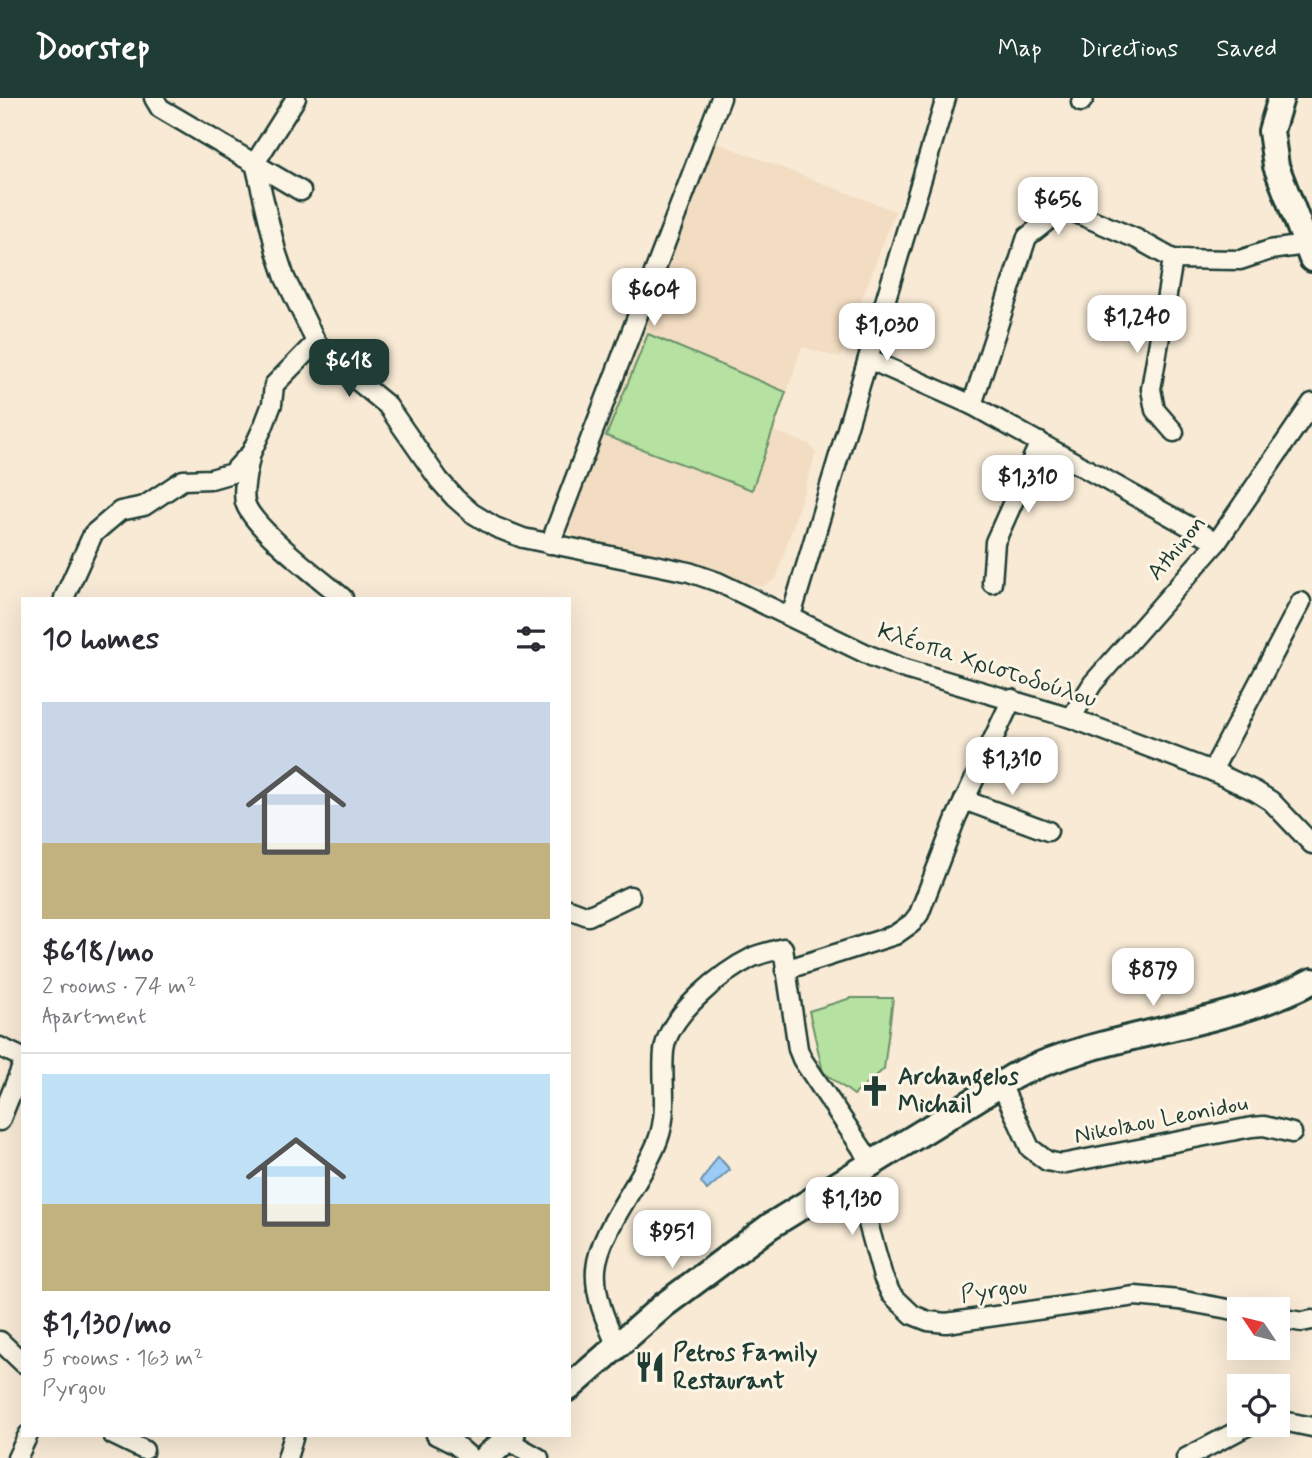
<!DOCTYPE html>
<html lang="en">
<head>
<meta charset="utf-8">
<style>
  :root { --surface:#fff; --page:#f7f7f7; --text:#2b2b33; --muted:#7c7c81; --line:#e1e1e2; --accent:#1f3d34 }
  body { margin:0; font-family:Mynerve,sans-serif; background:var(--page); color:var(--text); height:100vh; display:flex; flex-direction:column; font-size:26px; white-space:nowrap }
  * { box-sizing:border-box; margin:0 }
  p { font-size:23px; color:var(--muted) }
  .icon { flex:none; width:38px; height:38px; fill:none; stroke:currentColor; stroke-width:2; stroke-linecap:round; stroke-linejoin:round }
  .map { position:relative; flex:1; overflow:hidden }
  .sheet { position:absolute; left:21px; top:499px; width:550px; height:840px; display:flex; flex-direction:column; background:var(--surface); border-radius:0px; box-shadow:0 7px 28px #0002 }
  .sheet>* { flex:none }
  .needle { width:46px; rotate:305deg }
  .tools { position:absolute; left:1227px; top:1199px; display:grid; gap:14px }
  .tools a { display:grid; place-items:center; width:63px; height:63px; border-radius:0px; background:var(--surface); box-shadow:0 7px 28px #0002; font-size:35px }
  .price { position:absolute; translate:-50% -60px; padding:0 16px; border-radius:14px; background:#fff; color:#222; font-size:23px; line-height:46px; filter:drop-shadow(0 2px 4px #0008) }
  .price::after { content:''; position:absolute; left:50%; top:42px; width:21px; height:16px; margin-left:-10px; background:inherit; clip-path:polygon(0 0,100% 0,50% 100%) }
  .price.on { background:var(--accent); color:#fff }
  ul { padding:0; list-style:none }
  li { display:grid; align-content:center; gap:14px; height:371px; padding:0 21px }
  li+li { border-top:2px solid var(--line) }
  li span { display:grid; place-items:center; height:217px; border-radius:0px; color:#555 }
  li>.icon { margin-inline-start:auto }
  span .icon { width:126px; height:126px; fill:#fffc; stroke-width:1 }
  li b { font-size:30px }
  h2 { display:flex; justify-content:space-between; align-items:center; height:84px; padding:0 21px; font-size:30px }
  header { display:flex; align-items:center; gap:42px; box-sizing:border-box; height:98px; padding:0 35px; background:var(--accent); color:#fff }
  header strong { font-size:33px }
  nav { display:flex; gap:38px; margin-inline-start:auto; font-size:24px }
  .map>svg:first-child { display:block }
  .built { fill:#f3ddc2 }
  .green { fill:#b5e2a0; stroke:#6a906a; stroke-width:2 }
  .water { fill:#9ccbf8; stroke:#6a92aa; stroke-width:2 }
  .lines { fill:none; stroke-linecap:round; stroke-linejoin:round }
  .street-casing { stroke:#1f3d34; stroke-width:23 }
  .secondary-casing { stroke:#1f3d34; stroke-width:30 }
  .street { stroke:#fcf5e5; stroke-width:18 }
  .secondary { stroke:#fcf5e5; stroke-width:24 }
  .labels { text-anchor:middle; dominant-baseline:central; stroke-width:6; stroke-linejoin:round; paint-order:stroke }
  .street-label { font-size:24px; fill:#1f3d34; stroke:#fcf5e5 }
  .poi-label { font-size:24px; font-weight:bold; fill:#1f3d34; stroke:#fcf5e5; text-anchor:start }
</style>
</head>
<body>
<header>
<strong>Doorstep</strong>
<nav><a>Map</a><a>Directions</a><a>Saved</a></nav>
</header>
<div class="map">
<svg width="1312" height="1360" viewBox="0 0 1312 1360">
  <rect width="100%" height="100%" fill="#f8ead5"/>
  <filter id="ink" filterUnits="userSpaceOnUse"><feTurbulence type="fractalNoise" baseFrequency=".0143" numOctaves="2"/><feDisplacementMap in="SourceGraphic" scale="14" xChannelSelector="R" yChannelSelector="G"/><feConvolveMatrix kernelMatrix="1 2 1 2 8 2 1 2 1" color-interpolation-filters="sRGB"/></filter>
  <g filter="url(#ink)">
    <polygon class="built" points="715,44 895,113 840,260 802,249 774,333 809,346 816,355 776,481 762,489 574,440 565,421"/>
    <g class="green">
      <polygon points="648,236 786,294 752,392 606,338"/>
      <polygon points="851,900 893,900 884,971 854,997 823,974 809,913"/>
    </g>
    <polygon class="water" points="718,1058 730,1072 707,1092 701,1084"/>
    <g class="lines">
      <defs>
        <g id="street">
          <polyline points="154,0 160,10 301,93"/>
          <polyline points="296,0 255,65 276,153 285,180 316,244 332,262 387,307 439,382 455,400 472,415 495,429 523,440 689,474 718,484 871,558 902,570 1071,620 1212,673 1255,693 1271,703 1312,746"/>
          <polyline points="1081,4 1084,0"/>
          <polyline points="1173,161 1151,291 1155,312 1174,334"/>
          <polyline points="868,261 972,307 1217,444"/>
          <polyline points="972,307 1027,139 1064,110 1137,141 1173,161 1240,162 1270,152 1312,146"/>
          <path d="M251,355C248,371 242,389 245,404C251,429 321,481 343,500"/>
          <polyline points="550,446 721,0"/>
          <polyline points="992,485 995,444 1040,344"/>
          <polyline points="64,500 93,436 120,413 144,408 183,382 211,381 232,375 242,364 251,355 264,327 272,306 274,287 316,244"/>
          <polyline points="791,518 946,0"/>
          <polyline points="1071,620 1093,585 1217,444 1312,305"/>
          <polyline points="1212,673 1301,504"/>
          <polyline points="964,702 1048,733"/>
          <polyline points="569,811 588,818 630,798"/>
          <polyline points="785,872 895,837 912,825 919,816 956,720 1012,601"/>
          <polyline points="0,949 23,960"/>
          <polyline points="1001,986 1030,1050 1047,1063 1061,1066 1252,1029 1264,1028 1292,1035"/>
          <polyline points="0,1023 23,966"/>
          <polyline points="854,1075 883,1179 891,1196 913,1217 928,1223 946,1225 1135,1198 1179,1202 1239,1213"/>
          <polyline points="1278,1220 1302,1224 1312,1222"/>
          <polyline points="0,1243 23,1265"/>
          <path d="M617,1248C606,1224 594,1197 596,1171C599,1132 644,1081 658,1042C669,1013 661,983 664,953C668,917 722,874 753,859C762,855 774,853 783,850L798,951L802,961L871,1064"/>
          <polyline points="1278,1322 1312,1329"/>
          <polyline points="113,1337 144,1352"/>
          <polyline points="436,1337 456,1347 471,1360"/>
          <polyline points="507,1342 539,1360"/>
          <polyline points="17,1360 28,1337"/>
          <polyline points="287,1360 294,1337"/>
          <polyline points="1186,1360 1251,1326"/>
        </g>
        <g id="secondary">
          <polyline points="1281,0 1271,33 1276,68 1312,161"/>
          <path d="M569,1290L664,1207L770,1128L1014,978C1109,932 1219,932 1312,883"/>
          <polyline points="486,1360 512,1337"/>
        </g>
      </defs>
      <use href="#street" class="street-casing"/>
      <use href="#secondary" class="secondary-casing"/>
      <use href="#street" class="street"/>
      <use href="#secondary" class="secondary"/>
    </g>
  </g>
  <defs>
    <symbol id="church-bare" viewBox="-9 -9 18 18"><path d="M-1.2-6h2.4v3.5h3.3v2.4h-3.3V6h-2.4V-.1h-3.3v-2.4h3.3Z" fill="#1f3d34" stroke="#fcf5e5" stroke-width="2.5" paint-order="stroke"/></symbol>
    <symbol id="restaurant-bare" viewBox="-9 -9 18 18"><path d="M-5-6h1v4h1v-4h1v4h1v-4h1v5L-1.5 .5V6h-2V.5L-5-1ZM5-6V6H3V1.5H1.5Q1.5-4 5-6Z" fill="#1f3d34" stroke="#fcf5e5" stroke-width="2.5" paint-order="stroke"/></symbol>
  </defs>
  <g fill-rule="evenodd">
    <use href="#church-bare" x="853" y="971" width="44" height="44"/>
    <use href="#restaurant-bare" x="628" y="1247" width="44" height="44"/>
  </g>
  <g class="labels">
    <g class="street-label">
      <text transform="translate(1177 450) rotate(-50)">Athinon</text>
      <text transform="translate(987 568) rotate(18)">Κλέοπα Χριστοδούλου</text>
      <text transform="translate(1161 1022) rotate(-11)">Nikolaou Leonidou</text>
      <text transform="translate(994 1193) rotate(-8)">Pyrgou</text>
    </g>
    <g class="poi-label">
      <text x="898" y="979">Archangelos<tspan x="898" dy="28">Michail</tspan></text>
      <text x="673" y="1255">Petros Family<tspan x="673" dy="28">Restaurant</tspan></text>
    </g>
  </g>
</svg>
<div class="tools">
<a><svg class="needle" viewBox="-14 -14 28 28"><path d="M0-13l5 13h-10z" fill="#e53935"/><path d="M0 13l5-13h-10z" fill="#7c7c81"/></svg></a>
<a><svg class="icon" aria-label="locate" viewBox="0 0 24 24"><circle cx="12" cy="12" r="6"/><path d="M12 2v4M12 18v4M2 12h4M18 12h4"/></svg></a>
</div>
<b class="price" style="left:1058px;top:139px">$656</b>
<b class="price" style="left:654px;top:230px">$604</b>
<b class="price" style="left:1137px;top:257px">$1,240</b>
<b class="price" style="left:887px;top:265px">$1,030</b>
<b class="price on" style="left:349px;top:301px">$618</b>
<b class="price" style="left:1028px;top:417px">$1,310</b>
<b class="price" style="left:1012px;top:699px">$1,310</b>
<b class="price" style="left:1153px;top:910px">$879</b>
<b class="price" style="left:852px;top:1139px">$1,130</b>
<b class="price" style="left:672px;top:1172px">$951</b>
<section class="sheet">
<h2>10 homes<svg class="icon" aria-label="filters" viewBox="0 0 24 24"><path d="M4 7h16M4 17h16"/><circle cx="9" cy="7" r="2"/><circle cx="15" cy="17" r="2"/></svg></h2>
<ul>
<li><span style="background:linear-gradient(#c9d6e8 65%,#c2b280 0)"><svg class="icon" aria-label="home" viewBox="0 0 24 24"><path d="M3 11l9-7 9 7M6 9v11h12V9"/></svg></span><div><b>$618/mo</b><p>2 rooms · 74 m²</p><p>Apartment</p></div></li>
<li><span style="background:linear-gradient(#bfe0f5 60%,#c2b280 0)"><svg class="icon" aria-label="home" viewBox="0 0 24 24"><path d="M3 11l9-7 9 7M6 9v11h12V9"/></svg></span><div><b>$1,130/mo</b><p>5 rooms · 163 m²</p><p>Pyrgou</p></div></li>
</ul>
</section>
</div>
</body>
</html>
